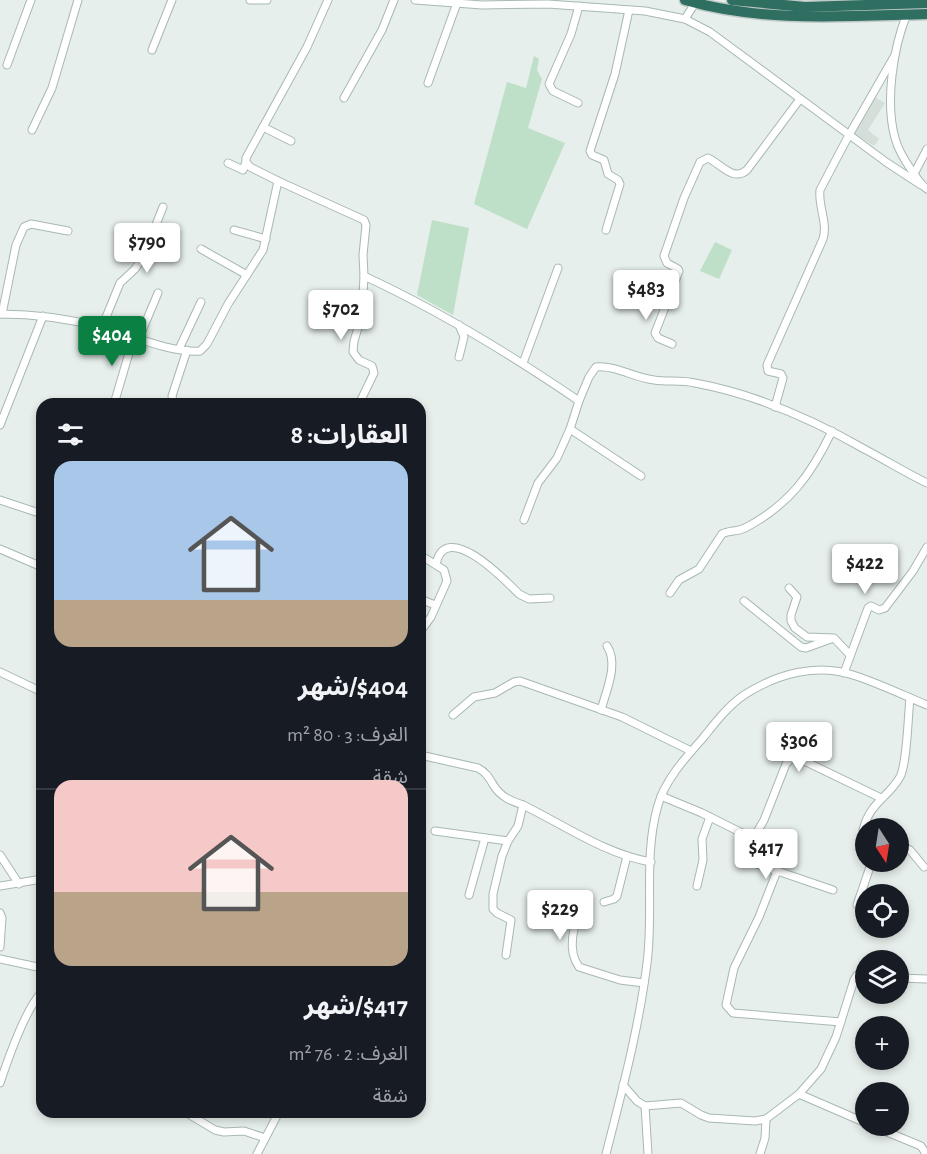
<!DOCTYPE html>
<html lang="ar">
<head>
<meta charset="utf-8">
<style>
  :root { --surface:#171b24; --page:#242831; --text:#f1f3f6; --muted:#9ea1a6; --line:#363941; --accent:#0b8043 }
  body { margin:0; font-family:"Alegreya Sans","Noto Sans Arabic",sans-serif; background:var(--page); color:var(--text); direction:rtl; height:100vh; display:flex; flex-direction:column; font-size:22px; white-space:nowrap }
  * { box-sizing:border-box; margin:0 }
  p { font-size:20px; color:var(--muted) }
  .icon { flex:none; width:33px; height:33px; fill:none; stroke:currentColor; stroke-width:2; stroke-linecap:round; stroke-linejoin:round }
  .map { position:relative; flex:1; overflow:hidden; direction:ltr }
  .details { position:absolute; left:36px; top:398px; width:390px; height:720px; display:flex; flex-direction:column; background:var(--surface); border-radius:18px; box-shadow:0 3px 9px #0003; direction:rtl }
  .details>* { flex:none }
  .needle { width:39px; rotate:168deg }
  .tools { position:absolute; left:855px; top:818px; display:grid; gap:12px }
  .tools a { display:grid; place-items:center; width:54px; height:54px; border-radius:50%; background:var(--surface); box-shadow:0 3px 9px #0003; font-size:30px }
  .price { position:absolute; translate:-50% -51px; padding:0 14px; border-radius:6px; background:#fff; color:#222; font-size:20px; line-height:39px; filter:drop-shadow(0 2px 3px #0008) }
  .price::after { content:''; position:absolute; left:50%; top:36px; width:18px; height:14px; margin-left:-9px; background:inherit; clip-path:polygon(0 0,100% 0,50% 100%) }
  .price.current { background:var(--accent); color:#fff }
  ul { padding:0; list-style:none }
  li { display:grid; align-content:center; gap:12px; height:318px; padding:0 18px }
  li+li { border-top:2px solid var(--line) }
  li span { display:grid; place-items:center; height:186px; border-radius:18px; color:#555 }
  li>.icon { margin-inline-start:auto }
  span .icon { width:108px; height:108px; fill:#fffc; stroke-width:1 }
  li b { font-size:26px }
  h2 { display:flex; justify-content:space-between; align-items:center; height:72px; padding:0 18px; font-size:26px }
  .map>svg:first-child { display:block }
  .built { fill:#d4dfda }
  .green { fill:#bfe0c8 }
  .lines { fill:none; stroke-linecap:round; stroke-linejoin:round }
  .minor-casing { stroke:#a8b8b2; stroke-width:9 }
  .highway-casing { stroke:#c2cac8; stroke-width:13 }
  .minor { stroke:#fff; stroke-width:7 }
  .highway { stroke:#2f6f62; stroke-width:10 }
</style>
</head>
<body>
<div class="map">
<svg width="927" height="1154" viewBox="0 0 927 1154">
  <rect width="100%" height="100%" fill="#e6efeb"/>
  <polygon class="built" points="874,97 885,103 868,130 879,139 874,146 853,133"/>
  <g class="green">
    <polygon points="534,56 539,59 537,70 542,79 528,128 565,143 527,229 474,204 507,82 526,88"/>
    <polygon points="432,220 469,228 453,315 417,295"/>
    <polygon points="715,242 732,250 719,279 700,271"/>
  </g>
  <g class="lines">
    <defs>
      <g id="minor">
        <polyline points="250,0 267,0"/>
        <path d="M328,0L307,47L246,158V162L250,167L278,181L364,220L366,225L363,255L364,276C440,311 510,354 579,401L589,377L596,367C615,365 635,378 654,380C668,382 681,380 695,383C755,394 814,420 866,450C887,461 906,473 927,483"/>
        <polyline points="415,0 482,5 548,4 645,11 685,19 710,32 886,162 921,185"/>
        <path d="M907,14C893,48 885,102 895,138C898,150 905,161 912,171C917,178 920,184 927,189"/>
        <polyline points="685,19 695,3"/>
        <polyline points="152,50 172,0"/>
        <polyline points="7,65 31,0"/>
        <polyline points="428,83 457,3"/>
        <polyline points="344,98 382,30 394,0"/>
        <polyline points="578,103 553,91 549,84 571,34 579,6"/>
        <polyline points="263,127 291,141"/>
        <polyline points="32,130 52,88 78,0"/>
        <polyline points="228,163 243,170 246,162"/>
        <polyline points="914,174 927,149"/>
        <polyline points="234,230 266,239"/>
        <polyline points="606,230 620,184 618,180 608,174 604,160 592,155 590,151 615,74 629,10"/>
        <polyline points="201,249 247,275"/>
        <path d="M0,314C36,314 71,319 105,328C133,336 171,353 200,351L207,344L228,304L263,250L278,181"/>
        <polyline points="2,314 16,245 24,227 31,224 68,231"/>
        <polyline points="102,327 120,283 135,269 143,257 163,207"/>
        <polyline points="139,338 158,293"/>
        <path d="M672,344L658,338L655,333L679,271L678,269L667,263L664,256L684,198L700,162L708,158C721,164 733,182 747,170L800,99"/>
        <polyline points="179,349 201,302"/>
        <polyline points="459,357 464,337 459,325"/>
        <polyline points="523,363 558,268"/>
        <polyline points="114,404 134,336"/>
        <polyline points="174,404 172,396 187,350"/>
        <polyline points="359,404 374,373 372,366 359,360 353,352 354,341 362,315 364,276"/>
        <path d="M775,407L783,378L781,374L768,371L767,365L823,239C828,222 818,207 820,190L849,135L895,55"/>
        <polyline points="0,425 43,316"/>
        <polyline points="570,429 641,476"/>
        <polyline points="0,500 42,514"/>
        <polyline points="524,520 538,483 557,458 570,429 579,401"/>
        <polyline points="0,549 42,567"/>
        <polyline points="420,555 444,570 447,581 431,617 420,632"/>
        <path d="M436,564C446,518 506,581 519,594L529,599L550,598"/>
        <polyline points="789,588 797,597 791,615 791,621 795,628 807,637 834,638 850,655"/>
        <path d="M670,593L679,580L699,569L722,534C729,530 737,532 745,528C789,505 811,475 832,431"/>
        <polyline points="420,599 435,605"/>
        <polyline points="744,601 801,647 806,648 831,639"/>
        <polyline points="0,672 42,692"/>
        <polyline points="844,673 868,608 871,606 879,610 885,608 913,571 927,547"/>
        <path d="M601,710C606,691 619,664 607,646"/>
        <polyline points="453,715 474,697 495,693 514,682 520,681 622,717 691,751"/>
        <path d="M420,755L478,768C487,773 489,778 494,786C501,797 511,801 523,805C564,825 605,854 651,862"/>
        <polyline points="661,796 702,813 752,838"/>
        <polyline points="435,831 508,841"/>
        <path d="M866,835L863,830C870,802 888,798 900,777C907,764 908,716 910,698"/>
        <polyline points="898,845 910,850 924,867"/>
        <polyline points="0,855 19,884"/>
        <polyline points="777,871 759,917 734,968 726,1005 733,1013 841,1022"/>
        <polyline points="0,886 42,879"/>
        <polyline points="697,886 703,860 702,839 710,817"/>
        <polyline points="833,890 757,864 748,856 746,851 764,820 786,764 792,758 796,757 881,798"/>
        <polyline points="469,895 485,838"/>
        <path d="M582,901C576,921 565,948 579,967L620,980L644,983"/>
        <polyline points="604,902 614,899 617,896 627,856"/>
        <polyline points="857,905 872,861"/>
        <polyline points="0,913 2,918 0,947"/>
        <polyline points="506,955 511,920 497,913 493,909 493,894 502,856 508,841 518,826 523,805"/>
        <polyline points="0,959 42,968"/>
        <polyline points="898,978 927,979"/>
        <path d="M0,1083C8,1059 25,1009 42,992"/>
        <polyline points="623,1085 637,1101 645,1106 681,1103 701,1115 709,1118 755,1121 766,1119 799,1094 821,1069 836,1037 854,980 857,975 866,973"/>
        <polyline points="799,1094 866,1123"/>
        <polyline points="645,1106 648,1154"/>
        <polyline points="185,1112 215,1130 224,1132 244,1131 265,1138"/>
        <polyline points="870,1125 921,1146 926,1154"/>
        <polyline points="257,1154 279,1112"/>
        <path d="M606,1154C622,1091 639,1028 647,963C654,911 643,857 658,805C665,780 686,757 703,738C715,723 728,706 744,695C777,674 817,662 856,676C880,684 903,695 927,705"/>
        <polyline points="760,1154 765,1138 766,1119"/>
      </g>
      <g id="highway">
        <path d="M685,0C764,23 847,16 927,14"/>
        <polyline points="732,0 805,7 927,3"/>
      </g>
    </defs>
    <use href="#minor" class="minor-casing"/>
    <use href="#highway" class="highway-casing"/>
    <use href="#minor" class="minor"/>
    <use href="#highway" class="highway"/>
  </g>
</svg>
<div class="tools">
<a><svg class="needle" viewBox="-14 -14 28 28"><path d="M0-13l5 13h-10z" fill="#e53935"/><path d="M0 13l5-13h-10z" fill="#9ea1a6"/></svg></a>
<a><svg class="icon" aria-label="locate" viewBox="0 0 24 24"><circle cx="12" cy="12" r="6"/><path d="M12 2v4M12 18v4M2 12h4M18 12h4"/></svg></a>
<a><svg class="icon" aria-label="layers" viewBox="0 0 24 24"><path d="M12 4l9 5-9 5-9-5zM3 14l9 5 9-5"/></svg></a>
<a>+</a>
<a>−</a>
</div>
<b class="price" style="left:147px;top:274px">$790</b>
<b class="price" style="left:646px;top:321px">$483</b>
<b class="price" style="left:341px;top:341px">$702</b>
<b class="price current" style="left:112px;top:367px">$404</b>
<b class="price" style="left:865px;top:595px">$422</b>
<b class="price" style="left:799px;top:773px">$306</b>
<b class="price" style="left:766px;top:880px">$417</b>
<b class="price" style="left:560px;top:941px">$229</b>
<section class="details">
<h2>العقارات: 8<svg class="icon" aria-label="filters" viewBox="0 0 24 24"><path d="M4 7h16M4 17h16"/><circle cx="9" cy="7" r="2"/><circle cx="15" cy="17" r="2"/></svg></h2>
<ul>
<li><span style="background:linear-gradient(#a9c7e8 75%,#b9a48a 0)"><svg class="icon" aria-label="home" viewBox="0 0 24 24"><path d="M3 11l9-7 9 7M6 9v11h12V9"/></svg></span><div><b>$404/شهر</b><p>الغرف: 3 · 80 m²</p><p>شقة</p></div></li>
<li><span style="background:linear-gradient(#f6c9c9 60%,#b9a48a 0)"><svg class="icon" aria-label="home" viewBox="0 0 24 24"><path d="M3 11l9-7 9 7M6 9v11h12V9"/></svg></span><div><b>$417/شهر</b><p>الغرف: 2 · 76 m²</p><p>شقة</p></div></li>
</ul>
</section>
</div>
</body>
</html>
